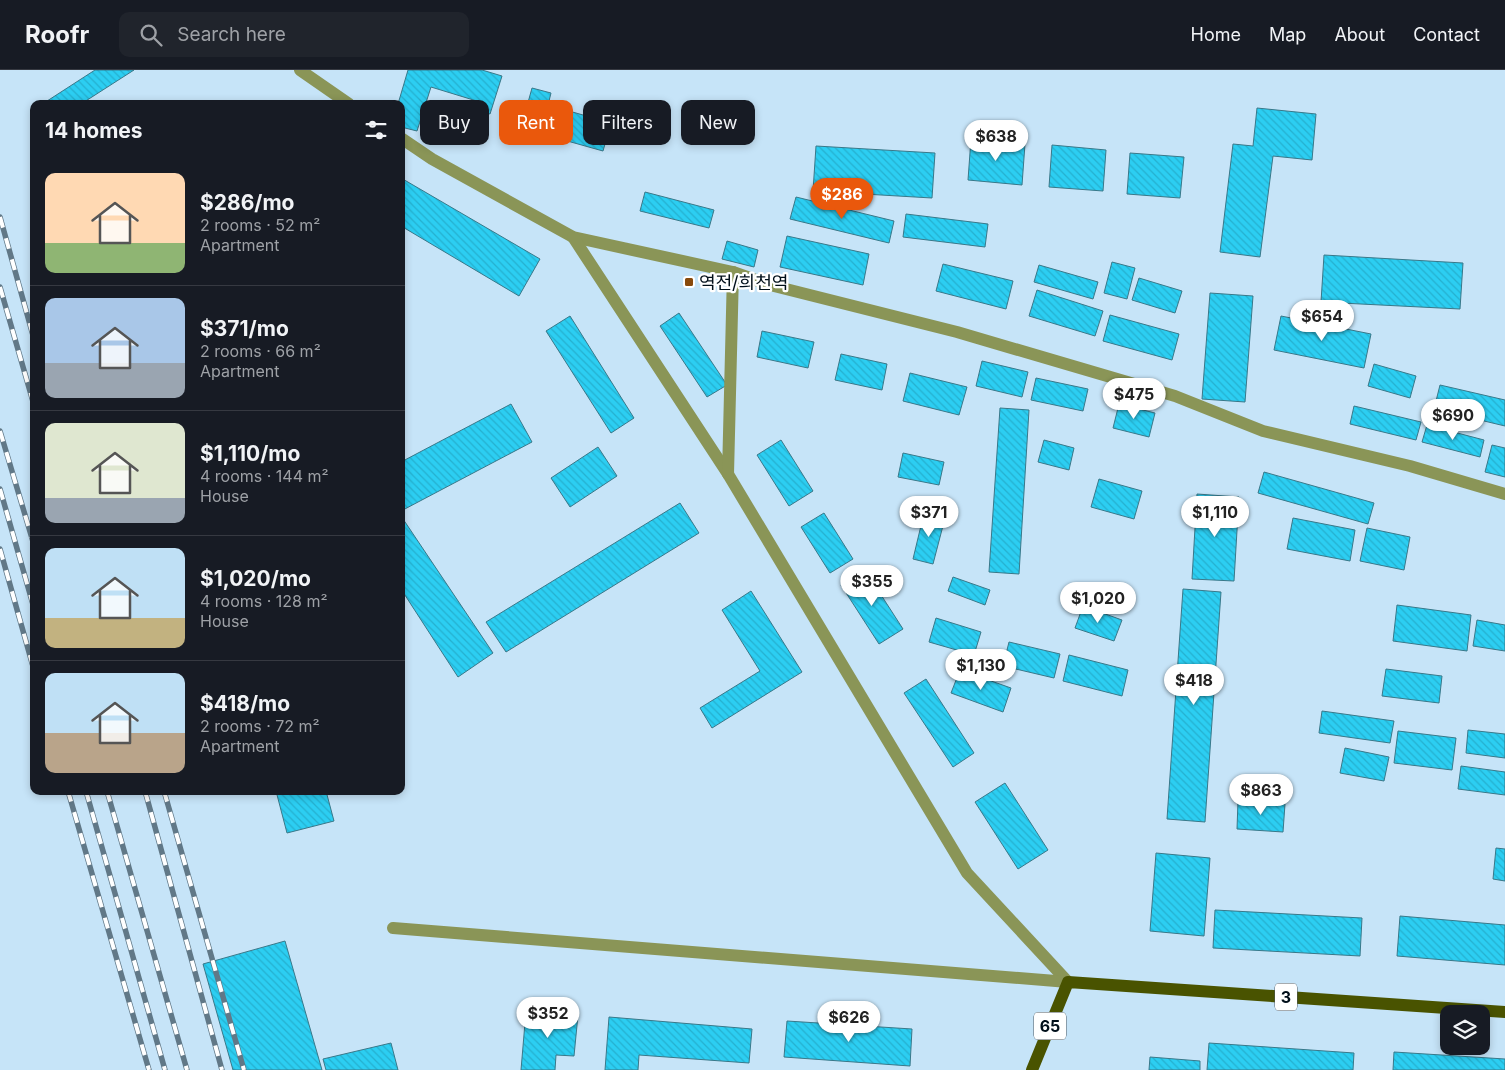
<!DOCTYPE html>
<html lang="en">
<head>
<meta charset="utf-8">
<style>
  :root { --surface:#171b24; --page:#20242c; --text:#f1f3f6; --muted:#9ea1a6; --line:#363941; --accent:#ea580c }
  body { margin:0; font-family:Inter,"Noto Sans KR",sans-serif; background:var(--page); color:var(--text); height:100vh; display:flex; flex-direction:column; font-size:19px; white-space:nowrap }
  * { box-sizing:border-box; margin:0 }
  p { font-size:16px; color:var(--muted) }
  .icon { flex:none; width:28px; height:28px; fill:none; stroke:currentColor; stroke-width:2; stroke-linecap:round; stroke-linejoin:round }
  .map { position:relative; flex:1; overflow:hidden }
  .details { position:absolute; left:30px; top:30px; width:375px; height:695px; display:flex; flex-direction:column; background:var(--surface); border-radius:10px; box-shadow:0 2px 8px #0003 }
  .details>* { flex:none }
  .hud { position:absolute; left:420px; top:30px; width:475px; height:45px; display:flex; gap:10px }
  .controls { position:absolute; left:1440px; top:935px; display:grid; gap:10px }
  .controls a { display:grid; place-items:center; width:50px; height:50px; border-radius:10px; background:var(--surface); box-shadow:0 2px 8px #0003; font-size:25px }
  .price { position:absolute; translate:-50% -42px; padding:0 11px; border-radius:18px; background:#fff; color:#222; font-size:16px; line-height:32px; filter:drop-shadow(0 1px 2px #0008) }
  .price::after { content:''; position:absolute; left:50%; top:30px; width:15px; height:11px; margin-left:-8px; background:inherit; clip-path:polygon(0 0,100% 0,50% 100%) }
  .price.current { background:var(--accent); color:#fff }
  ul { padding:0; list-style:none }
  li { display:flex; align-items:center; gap:15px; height:125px; padding:0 15px }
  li+li { border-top:1px solid var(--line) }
  li span { display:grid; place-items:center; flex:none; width:140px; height:100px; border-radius:10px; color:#555 }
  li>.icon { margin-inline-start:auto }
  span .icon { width:60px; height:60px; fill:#fffc; stroke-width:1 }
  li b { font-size:21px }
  h2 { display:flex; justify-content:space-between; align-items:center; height:60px; padding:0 15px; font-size:21px }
  .tag { padding:0 18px; border-radius:10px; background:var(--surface); box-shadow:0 2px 8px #0003; font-size:18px; line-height:45px }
  .tag.current { background:var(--accent); color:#fff }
  header { display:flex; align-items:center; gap:30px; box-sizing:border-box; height:70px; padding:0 25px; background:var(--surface); border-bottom:1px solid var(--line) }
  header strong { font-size:24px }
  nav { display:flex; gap:28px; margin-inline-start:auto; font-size:18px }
  .search { width:350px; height:45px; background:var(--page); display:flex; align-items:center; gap:12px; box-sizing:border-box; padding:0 18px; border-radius:10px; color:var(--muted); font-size:19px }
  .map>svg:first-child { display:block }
  .building { fill:url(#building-back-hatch); stroke:#397889 }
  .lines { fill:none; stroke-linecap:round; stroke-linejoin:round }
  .minor { stroke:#8a9557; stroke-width:12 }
  .major { stroke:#495300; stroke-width:12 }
  .rail-casing { stroke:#617887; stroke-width:5.5 }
  .rail { stroke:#fff; stroke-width:4; stroke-dasharray:11; stroke-linecap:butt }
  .poi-dot { fill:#884a0c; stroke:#fff; stroke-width:2 }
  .labels { text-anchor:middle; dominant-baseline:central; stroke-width:4.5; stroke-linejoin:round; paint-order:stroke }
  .shield { fill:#fff; stroke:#4c575f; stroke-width:1 }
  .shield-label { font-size:16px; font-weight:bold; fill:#000f1a }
  .poi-label { font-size:18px; fill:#000f1a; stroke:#fff; text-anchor:start }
</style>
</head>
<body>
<header>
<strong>Roofr</strong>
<div class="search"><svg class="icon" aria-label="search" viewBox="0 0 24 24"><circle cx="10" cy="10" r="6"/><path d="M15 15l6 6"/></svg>Search here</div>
<nav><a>Home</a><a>Map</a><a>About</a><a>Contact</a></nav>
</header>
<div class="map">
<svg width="1505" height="1000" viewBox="0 0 1505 1000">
  <defs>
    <pattern id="building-back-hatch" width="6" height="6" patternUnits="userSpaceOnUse" patternTransform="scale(1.25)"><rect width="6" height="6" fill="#2ccef2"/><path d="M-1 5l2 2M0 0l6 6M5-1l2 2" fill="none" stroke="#25b0cf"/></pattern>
  </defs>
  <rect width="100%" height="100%" fill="#c6e4f8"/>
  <g class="building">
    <polygon points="95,0 134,0 81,34 44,33"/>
    <polygon points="408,0 482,0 502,6 490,44 477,40 480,32 431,17 417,61 401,57 401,34 398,34"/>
    <polygon points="532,18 551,23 548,35 611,53 603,81 521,58"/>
    <polygon points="1257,38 1316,44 1312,90 1273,86 1260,187 1220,182 1233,74 1253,76"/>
    <polygon points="971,69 1025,74 1022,115 968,110"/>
    <polygon points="1052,75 1106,80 1103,121 1049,117"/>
    <polygon points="816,76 935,83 932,128 813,121"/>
    <polygon points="1130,83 1184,87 1180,128 1127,124"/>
    <polygon points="401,108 540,189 519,226 401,156"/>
    <polygon points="645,122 714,140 709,158 640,141"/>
    <polygon points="796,127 894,151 889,173 790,149"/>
    <polygon points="906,144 988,154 985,177 903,167"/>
    <polygon points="787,166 869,184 863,215 780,197"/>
    <polygon points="727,171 758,180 754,197 722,189"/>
    <polygon points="1324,185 1463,193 1460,239 1321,232"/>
    <polygon points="1112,192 1135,198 1127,229 1104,223"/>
    <polygon points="943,194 1013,211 1006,239 936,221"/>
    <polygon points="1039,195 1098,212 1093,229 1034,212"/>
    <polygon points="1139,208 1182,221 1175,243 1132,230"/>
    <polygon points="1037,220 1103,241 1095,266 1029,246"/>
    <polygon points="1210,223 1253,226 1245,332 1202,329"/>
    <polygon points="679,243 727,315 707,327 660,256"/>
    <polygon points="1110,245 1179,264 1172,290 1103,271"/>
    <polygon points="570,246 634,348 611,363 546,261"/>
    <polygon points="1281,246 1371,264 1364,298 1274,280"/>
    <polygon points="762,261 814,272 808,298 757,287"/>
    <polygon points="841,284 887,294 882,320 835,310"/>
    <polygon points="982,291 1028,302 1022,327 976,316"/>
    <polygon points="1374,294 1416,306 1410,328 1368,316"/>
    <polygon points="910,303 967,317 959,345 903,331"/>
    <polygon points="1036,308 1088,319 1083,341 1031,330"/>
    <polygon points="1440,315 1505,330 1505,356 1434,339"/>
    <polygon points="511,334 532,372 401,441 401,392"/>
    <polygon points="1119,334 1155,343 1149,367 1113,358"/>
    <polygon points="1354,336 1421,352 1416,370 1350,354"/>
    <polygon points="1000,338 1029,340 1019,504 989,502"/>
    <polygon points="1427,355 1484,370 1480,387 1422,372"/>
    <polygon points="781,370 813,421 789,436 757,385"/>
    <polygon points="1044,370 1074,378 1069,400 1038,392"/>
    <polygon points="1492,375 1505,378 1505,407 1485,402"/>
    <polygon points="598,377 617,406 570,437 551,408"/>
    <polygon points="903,383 944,392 939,415 898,407"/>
    <polygon points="1264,402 1374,433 1368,454 1258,423"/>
    <polygon points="1099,409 1142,421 1134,449 1091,437"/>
    <polygon points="1197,424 1239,427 1234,511 1192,509"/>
    <polygon points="680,433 699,463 506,582 486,552"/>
    <polygon points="824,443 853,489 830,503 801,457"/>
    <polygon points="924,443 945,448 933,494 913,489"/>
    <polygon points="401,446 493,583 458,607 401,519"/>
    <polygon points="1293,448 1355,460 1350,491 1287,479"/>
    <polygon points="1367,458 1410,467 1404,500 1360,491"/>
    <polygon points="865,500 903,559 879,574 841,515"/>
    <polygon points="953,507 990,520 985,535 948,521"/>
    <polygon points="1183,519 1221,522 1205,752 1167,749"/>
    <polygon points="751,521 802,602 712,658 700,638 760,601 722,540"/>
    <polygon points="1397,535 1471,545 1467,581 1393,571"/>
    <polygon points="1083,536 1122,550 1114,571 1075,558"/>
    <polygon points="936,548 981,562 974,585 929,572"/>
    <polygon points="1477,550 1505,555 1505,581 1473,576"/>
    <polygon points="1009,572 1060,584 1054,608 1003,596"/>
    <polygon points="1069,585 1128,600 1122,626 1063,611"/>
    <polygon points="1386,599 1442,606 1439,633 1382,626"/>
    <polygon points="960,600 1011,618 1003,642 951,623"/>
    <polygon points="926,609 974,683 953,697 904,623"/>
    <polygon points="1322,641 1394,651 1390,673 1319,663"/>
    <polygon points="1468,660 1505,664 1505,688 1466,683"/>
    <polygon points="1398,661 1456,668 1452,700 1394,693"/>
    <polygon points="1345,678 1389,687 1384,711 1340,703"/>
    <polygon points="1461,696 1505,702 1505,725 1458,719"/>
    <polygon points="1005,713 1048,780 1018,799 975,732"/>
    <polygon points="276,721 326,721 334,751 287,763"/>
    <polygon points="1238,731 1285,734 1283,762 1237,759"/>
    <polygon points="1496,778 1505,779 1505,811 1493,809"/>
    <polygon points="1156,783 1210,788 1204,866 1150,861"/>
    <polygon points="1215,840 1362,848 1360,886 1213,878"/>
    <polygon points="1400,846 1505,855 1505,895 1397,886"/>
    <polygon points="285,871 322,1000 233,1000 203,894"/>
    <polygon points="526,941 578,945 574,986 556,985 555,1000 521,1000"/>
    <polygon points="609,947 752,959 749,993 639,985 638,1000 605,1000"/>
    <polygon points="787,951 912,959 910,996 784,987"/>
    <polygon points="391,973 398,1000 326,1000 323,989"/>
    <polygon points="1209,973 1354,983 1353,1000 1207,1000"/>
    <polygon points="1394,982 1505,989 1505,1000 1393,1000"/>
    <polygon points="1150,987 1200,991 1200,1000 1149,1000"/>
  </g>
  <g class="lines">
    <g class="minor">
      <polyline points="300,0 349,34"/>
      <polyline points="401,68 432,89 573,167 733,202 770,215 957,262 1175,326 1263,361 1410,396 1505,424"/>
      <polyline points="573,167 728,404 967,803 1068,912"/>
      <polyline points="728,404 733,202"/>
      <polyline points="393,858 1068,912"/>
    </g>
    <polyline class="major" points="1032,1000 1068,912 1505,942"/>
    <defs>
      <g id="rail">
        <polyline points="0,147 34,269"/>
        <polyline points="0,217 34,335"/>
        <polyline points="0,361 34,475"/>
        <polyline points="0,419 34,538"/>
        <polyline points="0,479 34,600"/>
        <polyline points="68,721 149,1000"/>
        <polyline points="86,721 165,1000"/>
        <polyline points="107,721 187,1000"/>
        <polyline points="145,721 222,1000"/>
        <polyline points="164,721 244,1000"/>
      </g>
    </defs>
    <use href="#rail" class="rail-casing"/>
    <use href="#rail" class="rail"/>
  </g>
  <rect class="poi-dot" x="684" y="207" width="10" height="10" rx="2.5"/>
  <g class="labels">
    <g class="shield">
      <rect x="1275" y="913.5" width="22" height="27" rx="4"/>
      <rect x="1034" y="942.5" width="32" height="27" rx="4"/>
    </g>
    <g class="shield-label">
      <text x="1286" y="927">3</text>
      <text x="1050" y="956">65</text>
    </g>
    <g class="poi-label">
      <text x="699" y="212">역전/희천역</text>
    </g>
  </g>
</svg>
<div class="controls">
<a><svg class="icon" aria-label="layers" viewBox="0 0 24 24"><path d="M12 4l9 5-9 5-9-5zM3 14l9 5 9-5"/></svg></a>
</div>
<b class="price" style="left:996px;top:92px">$638</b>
<b class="price current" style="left:842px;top:150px">$286</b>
<b class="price" style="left:1322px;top:272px">$654</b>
<b class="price" style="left:1134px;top:350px">$475</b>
<b class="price" style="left:1453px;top:371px">$690</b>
<b class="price" style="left:929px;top:468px">$371</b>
<b class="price" style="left:1215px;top:468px">$1,110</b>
<b class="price" style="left:872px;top:537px">$355</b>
<b class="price" style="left:1098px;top:554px">$1,020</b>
<b class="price" style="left:981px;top:621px">$1,130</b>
<b class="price" style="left:1194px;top:636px">$418</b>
<b class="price" style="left:1261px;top:746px">$863</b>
<b class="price" style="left:548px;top:969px">$352</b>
<b class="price" style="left:849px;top:973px">$626</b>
<div class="hud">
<a class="tag">Buy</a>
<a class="tag current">Rent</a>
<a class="tag">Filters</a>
<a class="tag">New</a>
</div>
<section class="details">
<h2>14 homes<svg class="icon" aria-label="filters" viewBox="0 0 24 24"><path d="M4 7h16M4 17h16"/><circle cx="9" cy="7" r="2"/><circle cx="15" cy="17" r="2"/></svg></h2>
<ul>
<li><span style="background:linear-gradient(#ffd9b3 70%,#8fb573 0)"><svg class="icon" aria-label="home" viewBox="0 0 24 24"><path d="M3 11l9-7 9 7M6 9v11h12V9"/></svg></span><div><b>$286/mo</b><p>2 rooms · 52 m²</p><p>Apartment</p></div></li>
<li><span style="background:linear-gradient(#a9c7e8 65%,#9aa5b1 0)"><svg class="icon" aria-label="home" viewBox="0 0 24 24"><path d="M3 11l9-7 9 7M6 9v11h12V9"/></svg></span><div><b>$371/mo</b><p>2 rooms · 66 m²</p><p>Apartment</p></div></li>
<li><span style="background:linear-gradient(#dfe7d0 75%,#9aa5b1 0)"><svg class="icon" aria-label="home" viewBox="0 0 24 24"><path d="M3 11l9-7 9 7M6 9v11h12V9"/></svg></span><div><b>$1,110/mo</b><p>4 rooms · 144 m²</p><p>House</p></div></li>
<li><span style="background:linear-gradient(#bfe0f5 70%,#c2b280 0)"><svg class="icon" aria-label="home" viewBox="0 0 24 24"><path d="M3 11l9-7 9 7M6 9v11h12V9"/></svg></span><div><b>$1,020/mo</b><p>4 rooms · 128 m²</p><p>House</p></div></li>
<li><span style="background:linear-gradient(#bfe0f5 60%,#b9a48a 0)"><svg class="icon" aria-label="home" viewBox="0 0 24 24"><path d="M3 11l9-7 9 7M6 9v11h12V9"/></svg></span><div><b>$418/mo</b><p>2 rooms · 72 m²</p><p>Apartment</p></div></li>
</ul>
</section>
</div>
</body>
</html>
